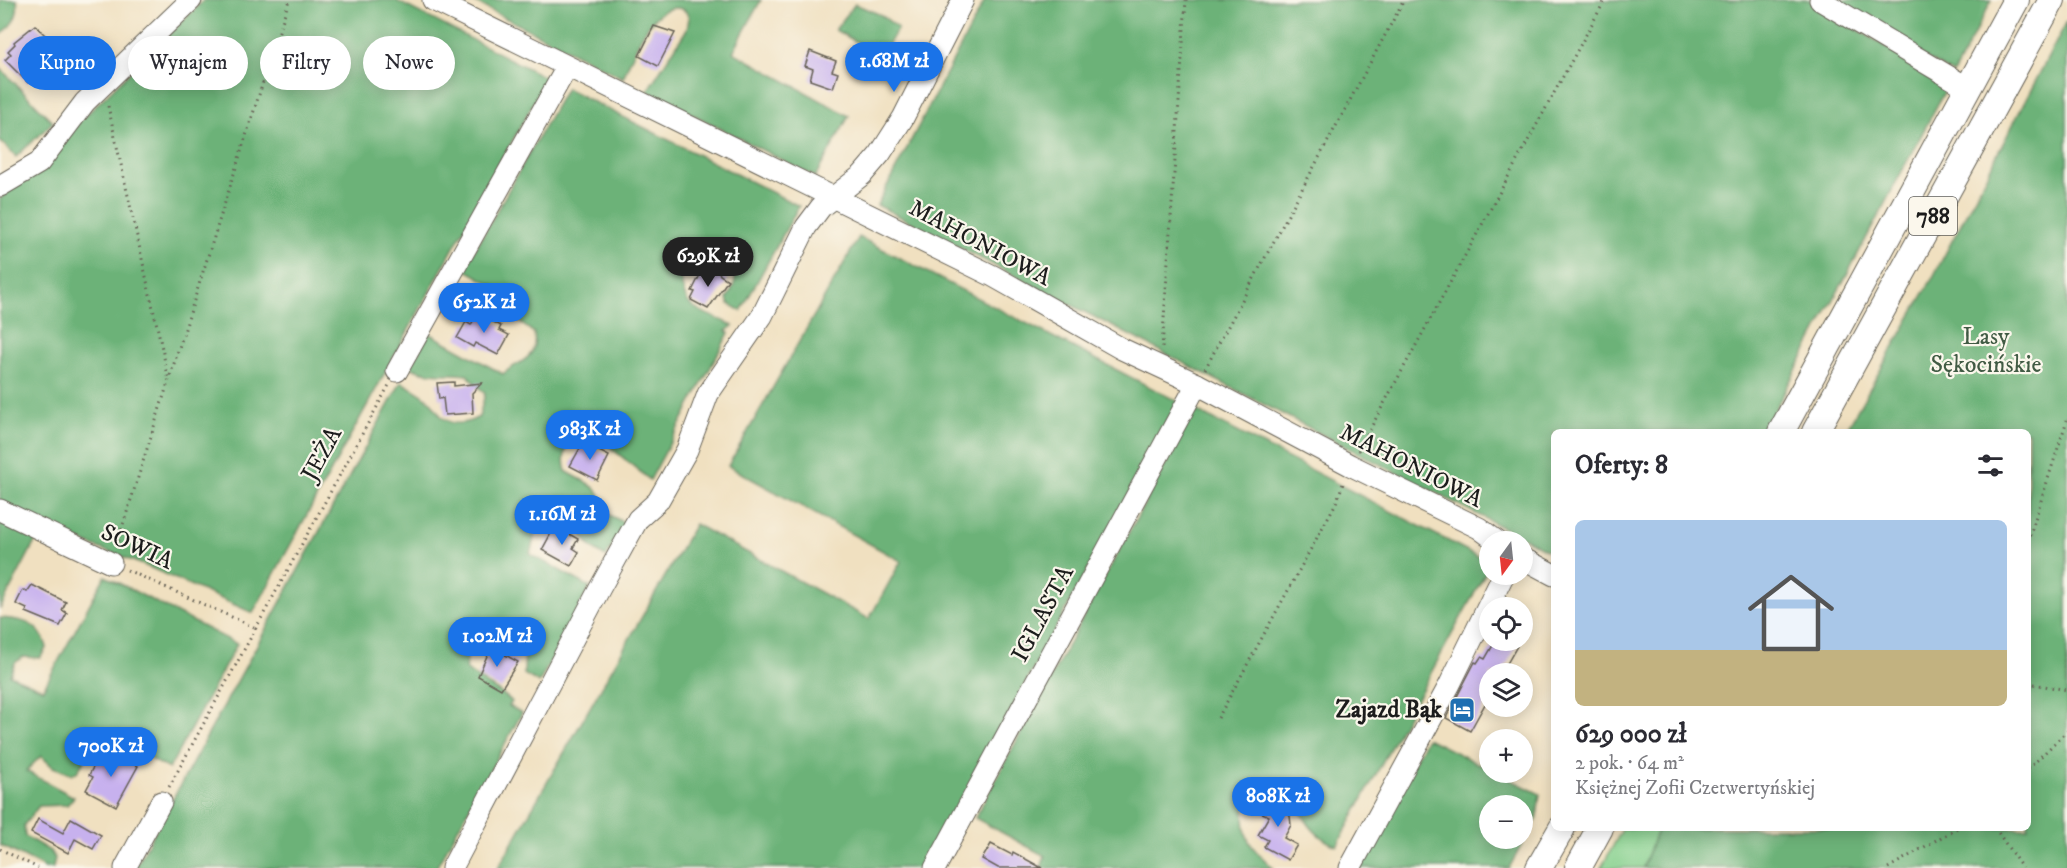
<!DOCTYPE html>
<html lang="pl">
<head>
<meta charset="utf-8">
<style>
  :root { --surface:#fff; --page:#f2f2f3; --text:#2b2b33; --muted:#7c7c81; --accent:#1a73e8 }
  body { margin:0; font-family:"IM FELL DW Pica",serif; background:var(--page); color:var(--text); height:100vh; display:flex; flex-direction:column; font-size:22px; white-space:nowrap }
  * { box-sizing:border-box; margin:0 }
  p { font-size:20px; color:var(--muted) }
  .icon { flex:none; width:33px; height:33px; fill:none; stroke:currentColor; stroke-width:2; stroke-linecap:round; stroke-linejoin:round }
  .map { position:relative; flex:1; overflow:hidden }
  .sheet { position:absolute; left:1551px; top:429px; width:480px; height:402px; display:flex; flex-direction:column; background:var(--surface); border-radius:9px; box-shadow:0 3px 15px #0003 }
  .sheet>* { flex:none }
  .top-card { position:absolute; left:18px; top:36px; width:570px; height:54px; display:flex; gap:12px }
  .needle { width:39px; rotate:195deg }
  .fabs { position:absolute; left:1479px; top:531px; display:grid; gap:12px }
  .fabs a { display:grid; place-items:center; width:54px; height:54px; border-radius:50%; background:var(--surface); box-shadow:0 3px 15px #0003; font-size:30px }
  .price { position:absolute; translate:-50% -51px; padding:0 14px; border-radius:21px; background:var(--accent); color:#fff; font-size:20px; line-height:39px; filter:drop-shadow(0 2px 3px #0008) }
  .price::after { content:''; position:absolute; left:50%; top:36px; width:18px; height:14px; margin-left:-9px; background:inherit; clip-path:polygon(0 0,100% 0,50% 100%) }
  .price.current { background:#222; color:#fff }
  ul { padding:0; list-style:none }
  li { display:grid; align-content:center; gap:12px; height:318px; padding:0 24px }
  li span { display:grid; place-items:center; height:186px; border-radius:9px; color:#555 }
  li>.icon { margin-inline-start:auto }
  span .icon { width:108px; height:108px; fill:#fffc; stroke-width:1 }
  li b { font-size:26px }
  h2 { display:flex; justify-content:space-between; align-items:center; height:72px; padding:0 24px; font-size:26px }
  .chip { padding:0 21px; border-radius:27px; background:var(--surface); box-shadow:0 3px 15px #0003; font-size:21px; line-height:54px }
  .chip.current { background:var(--accent); color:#fff }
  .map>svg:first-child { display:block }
  .green { fill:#85d08d; stroke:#507654; stroke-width:1.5 }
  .forest { fill:#6cb278; stroke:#44674a; stroke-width:1.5; fill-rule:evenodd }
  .building { fill:#c7b1ee }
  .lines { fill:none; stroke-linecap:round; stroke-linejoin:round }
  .minor-casing { stroke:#666155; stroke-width:23 }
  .major-casing { stroke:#666155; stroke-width:28 }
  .path { stroke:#666155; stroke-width:3; stroke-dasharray:1.5 4.5; stroke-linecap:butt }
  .minor { stroke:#fff; stroke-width:21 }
  .major { stroke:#fff; stroke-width:26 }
  .labels { text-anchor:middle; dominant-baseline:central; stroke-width:4.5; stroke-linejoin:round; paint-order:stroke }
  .shield { fill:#fbf7ec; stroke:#5f5e5a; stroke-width:1.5 }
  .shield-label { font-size:22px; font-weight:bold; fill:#1c1c1c }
  .street-label { font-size:24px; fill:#1c1c1c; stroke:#fbf7ec }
  .park-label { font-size:24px; fill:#415b44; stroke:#fbf7ec }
  .poi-label { font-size:24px; font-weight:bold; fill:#1c1c1c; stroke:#fbf7ec; text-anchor:end }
</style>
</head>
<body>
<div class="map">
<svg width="2067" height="868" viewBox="0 0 2067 868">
  <rect width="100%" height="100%" fill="#fbf7ec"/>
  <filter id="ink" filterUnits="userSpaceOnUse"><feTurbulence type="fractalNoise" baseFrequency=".0167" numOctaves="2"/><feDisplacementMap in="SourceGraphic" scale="12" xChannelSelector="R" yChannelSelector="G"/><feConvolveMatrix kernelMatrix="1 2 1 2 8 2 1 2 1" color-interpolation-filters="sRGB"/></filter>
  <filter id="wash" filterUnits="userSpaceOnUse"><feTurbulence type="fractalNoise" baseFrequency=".008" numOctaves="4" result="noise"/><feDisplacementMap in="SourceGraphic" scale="24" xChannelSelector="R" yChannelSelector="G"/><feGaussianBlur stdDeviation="1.35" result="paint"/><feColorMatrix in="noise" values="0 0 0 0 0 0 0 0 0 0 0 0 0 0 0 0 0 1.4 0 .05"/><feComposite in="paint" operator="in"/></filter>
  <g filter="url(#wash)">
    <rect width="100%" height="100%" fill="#f0e0c0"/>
    <polygon class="green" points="1623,828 1658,828 1643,868 1601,868"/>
    <g class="forest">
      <path d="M0,0H17C20,16 11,26 0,36Z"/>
      <polygon points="204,0 395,0 547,78 253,613 151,568 75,539 0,501 0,199"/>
      <path d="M470,0H761L733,52L849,116L815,177L647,91L687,29C689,20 691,14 682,9C651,0 632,57 623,78Z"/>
      <polygon points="985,0 1810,0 1948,85 1763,432 1554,432 1554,554 877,205"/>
      <polygon points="1830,0 1992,0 1953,74"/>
      <polygon points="855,4 881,15 898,28 882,56 835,30"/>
      <polygon points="2067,21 2067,868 1643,868 1658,828 2028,828 2028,432 1845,432 1932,279"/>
      <polygon points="0,68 53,122 16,157 0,141"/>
      <path d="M566,88L799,206L741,311L729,304L727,299C730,292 736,285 735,278C733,253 670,242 683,289C685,295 686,301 691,305C703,315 720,318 733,326L726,331L729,333L650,480L610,447L580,433C567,442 561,456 566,471C585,483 604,486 604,512L625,523L606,557C601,554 595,551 590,546C575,530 574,501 545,509L537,526L530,554L590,587L539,683L524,674L525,647C512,633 492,626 474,622L469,630L466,669C476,679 509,696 512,702L509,706L522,713L436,868H135L401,382C411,388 422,393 430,401C435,406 437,412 442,417C453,427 468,423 479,417L485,394L467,375C446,372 429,377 410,367L429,333L503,374C519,360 538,361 534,333L518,321L516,313L521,301L464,269Z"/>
      <polygon points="859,237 1179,402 925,868 498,868 695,524 869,619 901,561 728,466"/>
      <path d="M1195,410L1489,562V566L1337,846C1292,829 1303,780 1260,780C1245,794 1240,818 1248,839C1252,850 1265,859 1273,868H1041L1045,856L975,818Z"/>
      <polygon points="0,521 36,540 0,609"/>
      <path d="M105,576L237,644L169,769L103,733L77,772L72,774L53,767L41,756L26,771L74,797L67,805L39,806L24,825L25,836L50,851L55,858L53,868H45L0,845V618C23,619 40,623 47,647L40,658L23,657L15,663L10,675L43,689Z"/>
      <path d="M1427,738L1489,769L1490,772L1497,773L1540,794L1537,817L1509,868H1356ZM1490,806H1522V838H1490Z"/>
    </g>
    <g id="blocks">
      <g class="building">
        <polygon points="35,25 50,40 42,47 47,52 33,66 39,72 28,83 5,60 11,54 8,51 15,44 14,42"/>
        <polygon points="654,26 675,33 658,66 639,56"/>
        <polygon points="810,51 836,61 832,71 838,73 833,88 810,80 813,69 805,66"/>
        <polygon points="716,263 720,275 728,280 708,309 691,300 695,292 692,291 702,271 709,275"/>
        <polygon points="477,313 501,326 499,330 509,335 498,355 475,343 473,347 457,338 466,322 471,325"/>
        <polygon points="454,382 454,386 482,383 472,393 473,413 445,415 443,398 439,399 437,383"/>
        <polygon points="583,443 609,456 597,480 570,466"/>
        <polygon points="555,526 578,539 573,548 579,552 571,566 542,550"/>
        <polygon points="32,585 66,602 62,610 67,613 60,626 26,612 27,609 16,604 23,590 27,592"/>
        <polygon points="1496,640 1507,640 1517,646 1501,674 1490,674 1490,695 1470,731 1446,718 1475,662 1477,663 1481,657 1485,659"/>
        <polygon points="491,647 518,662 501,689 478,676"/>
        <polygon points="108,750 138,766 116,806 86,790 93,777 89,775 97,760 101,762"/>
        <polygon points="1277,795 1286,798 1288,806 1285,811 1290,816 1291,825 1284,838 1297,845 1288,860 1264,847 1268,840 1258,835 1269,816 1262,813 1271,797"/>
        <polygon points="71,818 101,835 93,849 75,839 68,853 31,833 38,819 63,833"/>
        <polygon points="991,844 1012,855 1013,852 1042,868 998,868 982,859"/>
      </g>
    </g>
  </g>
  <g filter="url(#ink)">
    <use href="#blocks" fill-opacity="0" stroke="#666155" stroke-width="1.5"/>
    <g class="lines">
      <defs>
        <g id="minor">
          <polyline points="433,0 993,276 1122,349 1197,384 1350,465 1479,528 1498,542"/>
          <polyline points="1820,0 1968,88"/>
          <polyline points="0,186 39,163 85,102 191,0"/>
          <polyline points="397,371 567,67"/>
          <polyline points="0,510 111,563"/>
          <polyline points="1522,558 1554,575"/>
          <polyline points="125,868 161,802"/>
          <polyline points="452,868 600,588 638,519 658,501 687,450 708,394 762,316 806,227 821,207 862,175 880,154 903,118 963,0"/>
          <polyline points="935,868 1197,384"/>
          <polyline points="1350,868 1449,686 1504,574"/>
        </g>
        <g id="major">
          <polyline points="1781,432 2016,0"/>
          <polyline points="1815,432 2052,0"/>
          <polyline points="1539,868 1562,828"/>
          <polyline points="1578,868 1600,828"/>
        </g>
      </defs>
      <use href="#minor" class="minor-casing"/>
      <use href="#major" class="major-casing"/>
      <g class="path">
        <polyline points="108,106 169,380"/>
        <polyline points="1162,348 1186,0"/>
        <polyline points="1205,369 1404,0"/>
        <polyline points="1358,451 1605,0"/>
        <polyline points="2028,541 2067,420"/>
        <polyline points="116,547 289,0"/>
        <polyline points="127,570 254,627"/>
        <polyline points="2028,683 2067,690"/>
        <polyline points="1218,718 1336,503 1344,481"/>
        <polyline points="2028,769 2067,731"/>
        <polyline points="169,787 389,385"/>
        <polyline points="1995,828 2022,868"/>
        <polyline points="0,849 38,868"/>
        <polyline points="1888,868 1957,828"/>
      </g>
      <use href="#minor" class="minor"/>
      <use href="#major" class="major"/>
    </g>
  </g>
  <defs>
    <symbol id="hotel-square" viewBox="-11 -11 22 22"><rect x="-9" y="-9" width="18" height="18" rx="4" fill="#1f6fb2" stroke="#fbf7ec"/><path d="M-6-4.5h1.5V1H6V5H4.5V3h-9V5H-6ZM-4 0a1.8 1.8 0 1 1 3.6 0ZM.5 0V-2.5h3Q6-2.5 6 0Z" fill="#fff"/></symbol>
  </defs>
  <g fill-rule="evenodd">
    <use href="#hotel-square" x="1447" y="695" width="30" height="30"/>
  </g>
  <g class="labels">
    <rect class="shield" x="1909" y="197" width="48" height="38" rx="4.5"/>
    <g class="shield-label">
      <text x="1933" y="216">788</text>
    </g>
    <g class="street-label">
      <text transform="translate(980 243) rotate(28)">MAHONIOWA</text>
      <text transform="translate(322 454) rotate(-61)">JEŻA</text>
      <text transform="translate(1411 466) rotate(27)">MAHONIOWA</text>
      <text transform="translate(137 547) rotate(25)">SOWIA</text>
      <text transform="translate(1043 614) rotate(-62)">IGLASTA</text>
    </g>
    <g class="park-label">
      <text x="1986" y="337">Lasy<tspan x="1986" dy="28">Sękocińskie</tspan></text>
    </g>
    <g class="poi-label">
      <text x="1442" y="710">Zajazd Bąk</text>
    </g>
  </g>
</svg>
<div class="fabs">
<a><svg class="needle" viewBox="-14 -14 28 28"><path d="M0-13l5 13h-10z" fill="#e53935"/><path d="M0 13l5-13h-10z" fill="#7c7c81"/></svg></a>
<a><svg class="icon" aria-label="locate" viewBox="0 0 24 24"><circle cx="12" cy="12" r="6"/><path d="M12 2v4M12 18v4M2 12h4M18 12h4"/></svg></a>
<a><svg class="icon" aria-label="layers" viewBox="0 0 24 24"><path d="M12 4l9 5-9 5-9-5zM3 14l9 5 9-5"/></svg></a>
<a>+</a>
<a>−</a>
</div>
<b class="price" style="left:894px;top:93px">1.68M zł</b>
<b class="price current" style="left:708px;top:288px">629K zł</b>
<b class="price" style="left:484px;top:334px">652K zł</b>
<b class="price" style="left:590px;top:461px">983K zł</b>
<b class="price" style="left:562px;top:546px">1.16M zł</b>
<b class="price" style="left:497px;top:668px">1.02M zł</b>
<b class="price" style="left:111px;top:778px">700K zł</b>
<b class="price" style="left:1278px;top:828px">808K zł</b>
<div class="top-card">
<a class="chip current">Kupno</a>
<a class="chip">Wynajem</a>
<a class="chip">Filtry</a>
<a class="chip">Nowe</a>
</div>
<section class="sheet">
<h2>Oferty: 8<svg class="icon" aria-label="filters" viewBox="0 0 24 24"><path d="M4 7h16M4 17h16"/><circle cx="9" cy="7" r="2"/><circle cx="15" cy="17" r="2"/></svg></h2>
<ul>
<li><span style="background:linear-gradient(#a9c7e8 70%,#c2b280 0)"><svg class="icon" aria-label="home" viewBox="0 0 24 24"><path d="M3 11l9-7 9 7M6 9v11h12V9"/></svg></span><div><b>629 000 zł</b><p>2 pok. · 64 m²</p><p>Księżnej Zofii Czetwertyńskiej</p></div></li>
</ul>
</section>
</div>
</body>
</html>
